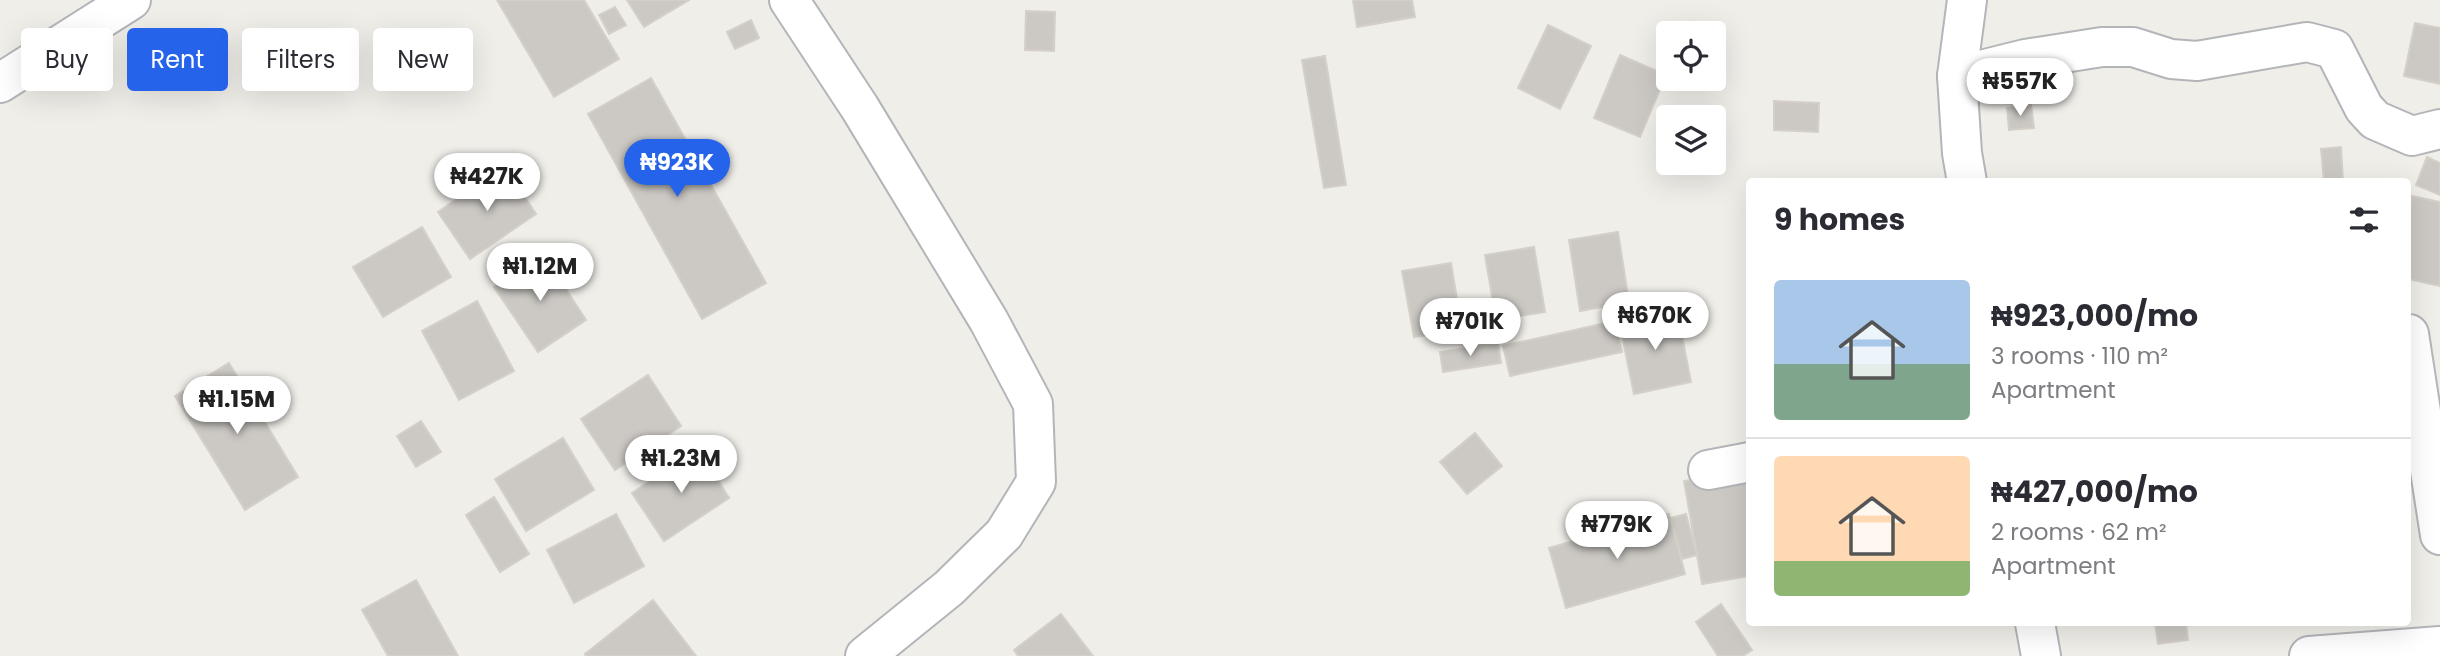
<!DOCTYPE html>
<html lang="en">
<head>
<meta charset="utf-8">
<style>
  :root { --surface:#fff; --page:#f2f2f3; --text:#2b2b33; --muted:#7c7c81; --line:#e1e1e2; --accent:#2563eb }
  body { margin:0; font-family:Poppins,sans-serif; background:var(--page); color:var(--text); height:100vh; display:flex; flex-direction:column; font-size:26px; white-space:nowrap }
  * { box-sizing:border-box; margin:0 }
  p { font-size:23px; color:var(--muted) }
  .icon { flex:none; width:38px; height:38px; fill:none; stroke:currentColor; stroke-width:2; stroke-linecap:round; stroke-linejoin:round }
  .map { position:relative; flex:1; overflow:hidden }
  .sheet { position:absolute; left:1746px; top:178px; width:665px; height:448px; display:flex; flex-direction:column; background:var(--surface); border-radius:7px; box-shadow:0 7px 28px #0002 }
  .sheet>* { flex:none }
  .banner { position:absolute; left:21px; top:28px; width:665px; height:63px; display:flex; gap:14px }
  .buttons { position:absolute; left:1656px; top:21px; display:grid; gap:14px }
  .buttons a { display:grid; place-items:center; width:70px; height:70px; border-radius:7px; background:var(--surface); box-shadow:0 7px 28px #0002; font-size:35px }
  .price { position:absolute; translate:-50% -60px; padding:0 16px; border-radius:24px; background:#fff; color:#222; font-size:23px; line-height:46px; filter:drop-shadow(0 2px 4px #0008) }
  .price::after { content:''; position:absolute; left:50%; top:42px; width:21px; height:16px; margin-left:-10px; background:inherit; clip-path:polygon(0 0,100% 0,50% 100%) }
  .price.on { background:var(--accent); color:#fff }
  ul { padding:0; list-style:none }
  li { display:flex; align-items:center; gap:21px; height:175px; padding:0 28px }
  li+li { border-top:2px solid var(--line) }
  li span { display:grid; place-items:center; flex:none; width:196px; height:140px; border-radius:7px; color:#555 }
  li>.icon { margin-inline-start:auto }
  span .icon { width:84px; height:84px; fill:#fffc; stroke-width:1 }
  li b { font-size:30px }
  h2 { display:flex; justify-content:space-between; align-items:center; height:84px; padding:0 28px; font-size:30px }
  .pill { padding:0 24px; border-radius:7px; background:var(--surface); box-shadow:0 7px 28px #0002; font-size:24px; line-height:63px }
  .pill.on { background:var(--accent); color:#fff }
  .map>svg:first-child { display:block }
  .building { fill:#ccc9c5; stroke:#d4d0c7; stroke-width:2 }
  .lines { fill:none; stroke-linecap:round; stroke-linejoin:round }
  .minor-casing { stroke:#b3b5b9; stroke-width:42 }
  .minor { stroke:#fff; stroke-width:38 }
</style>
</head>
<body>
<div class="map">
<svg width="2440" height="656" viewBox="0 0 2440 656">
  <rect width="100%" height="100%" fill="#f0eee9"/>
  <g class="building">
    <polygon points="497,0 584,0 619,59 554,97"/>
    <polygon points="627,0 689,0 644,27"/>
    <polygon points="1353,0 1412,0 1415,17 1357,27"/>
    <polygon points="615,7 626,25 609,34 599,15"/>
    <polygon points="1026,11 1055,12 1054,51 1025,50"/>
    <polygon points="751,20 759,38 735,49 727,32"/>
    <polygon points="2415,23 2440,28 2440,84 2404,76"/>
    <polygon points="1548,25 1591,46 1560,109 1518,88"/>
    <polygon points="1620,55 1666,75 1640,137 1594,118"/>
    <polygon points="1325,56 1346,185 1324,188 1302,60"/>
    <polygon points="651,78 766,283 702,319 588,114"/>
    <polygon points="1774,101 1819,103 1818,132 1774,130"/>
    <polygon points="2031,105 2034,128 2009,130 2007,108"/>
    <polygon points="2341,147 2343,182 2324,182 2321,149"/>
    <polygon points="2427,157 2440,163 2440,195 2416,185"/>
    <polygon points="504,166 536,214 470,259 438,212"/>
    <polygon points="2412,196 2440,202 2440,286 2408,279 2408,215"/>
    <polygon points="422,227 451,277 383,317 353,267"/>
    <polygon points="1618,232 1629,302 1580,311 1569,240"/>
    <polygon points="1534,247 1545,312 1496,320 1485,255"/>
    <polygon points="543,254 586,320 538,352 494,287"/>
    <polygon points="1451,263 1462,329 1414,337 1402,271"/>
    <polygon points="477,301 514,371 459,400 422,331"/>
    <polygon points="1677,310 1691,382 1634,394 1619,322"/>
    <polygon points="1615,321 1622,352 1510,376 1503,346"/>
    <polygon points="1498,343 1501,363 1443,372 1440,352"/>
    <polygon points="229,363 298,477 245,510 175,396"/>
    <polygon points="648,375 681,426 615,470 581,419"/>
    <polygon points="421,421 441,452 416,467 397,436"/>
    <polygon points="1475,433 1502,466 1467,494 1440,462"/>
    <polygon points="563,438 594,490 526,531 495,479"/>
    <polygon points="698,449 729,498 664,541 632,493"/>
    <polygon points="1750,469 1750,576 1702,584 1684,481"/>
    <polygon points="494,497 529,554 500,572 466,515"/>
    <polygon points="616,514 644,566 574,603 547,550"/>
    <polygon points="1669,514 1685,574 1566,608 1549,548"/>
    <polygon points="1686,514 1697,555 1682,559 1671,518"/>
    <polygon points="416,580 458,656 388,656 362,610"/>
    <polygon points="653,600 696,656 586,656 585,654"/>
    <polygon points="1721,604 1752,650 1743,656 1718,656 1696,622"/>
    <polygon points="1061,614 1093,656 1018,656 1014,650"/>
    <polygon points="2155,623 2186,623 2188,640 2158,644"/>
  </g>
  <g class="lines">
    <defs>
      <g id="minor">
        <polyline points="789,0 860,108 989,321 1033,404 1036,482 1004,534 949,588 865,656"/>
        <polyline points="1957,76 2025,59 2102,47 2133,47 2171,59 2197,61 2307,42 2334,49 2364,108 2375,120 2412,136 2440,129"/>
        <polyline points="0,83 131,0"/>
        <polyline points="1967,182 1962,153 1957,76 1967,0"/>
        <polyline points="2409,334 2440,535"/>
        <polyline points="1708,470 1750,462"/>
        <polyline points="2035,623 2041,656"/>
        <polyline points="2309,656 2440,646"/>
      </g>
    </defs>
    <use href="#minor" class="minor-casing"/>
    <use href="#minor" class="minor"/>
  </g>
</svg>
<div class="buttons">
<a><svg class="icon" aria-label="locate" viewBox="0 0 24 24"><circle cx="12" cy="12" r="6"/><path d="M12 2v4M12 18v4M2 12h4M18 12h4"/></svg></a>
<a><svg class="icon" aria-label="layers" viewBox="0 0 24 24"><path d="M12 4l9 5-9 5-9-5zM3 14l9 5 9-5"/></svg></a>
</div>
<b class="price" style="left:2020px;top:118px">₦557K</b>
<b class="price on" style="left:677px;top:199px">₦923K</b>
<b class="price" style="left:487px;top:213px">₦427K</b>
<b class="price" style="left:540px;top:303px">₦1.12M</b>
<b class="price" style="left:1655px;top:352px">₦670K</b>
<b class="price" style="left:1470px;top:358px">₦701K</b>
<b class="price" style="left:237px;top:436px">₦1.15M</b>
<b class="price" style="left:681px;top:495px">₦1.23M</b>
<b class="price" style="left:1617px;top:561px">₦779K</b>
<div class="banner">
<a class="pill">Buy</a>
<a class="pill on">Rent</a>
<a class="pill">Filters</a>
<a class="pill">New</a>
</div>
<section class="sheet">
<h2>9 homes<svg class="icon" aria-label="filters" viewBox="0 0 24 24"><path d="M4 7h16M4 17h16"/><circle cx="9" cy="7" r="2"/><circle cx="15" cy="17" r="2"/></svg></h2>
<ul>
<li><span style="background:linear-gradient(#a9c7e8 60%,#7fa58c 0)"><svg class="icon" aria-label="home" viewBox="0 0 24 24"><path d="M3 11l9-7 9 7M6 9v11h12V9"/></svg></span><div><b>₦923,000/mo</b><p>3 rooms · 110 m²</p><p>Apartment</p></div></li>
<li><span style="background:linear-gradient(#ffd9b3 75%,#8fb573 0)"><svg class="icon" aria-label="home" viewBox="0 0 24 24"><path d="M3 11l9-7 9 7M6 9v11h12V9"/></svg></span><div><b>₦427,000/mo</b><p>2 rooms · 62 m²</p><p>Apartment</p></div></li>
</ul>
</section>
</div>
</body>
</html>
